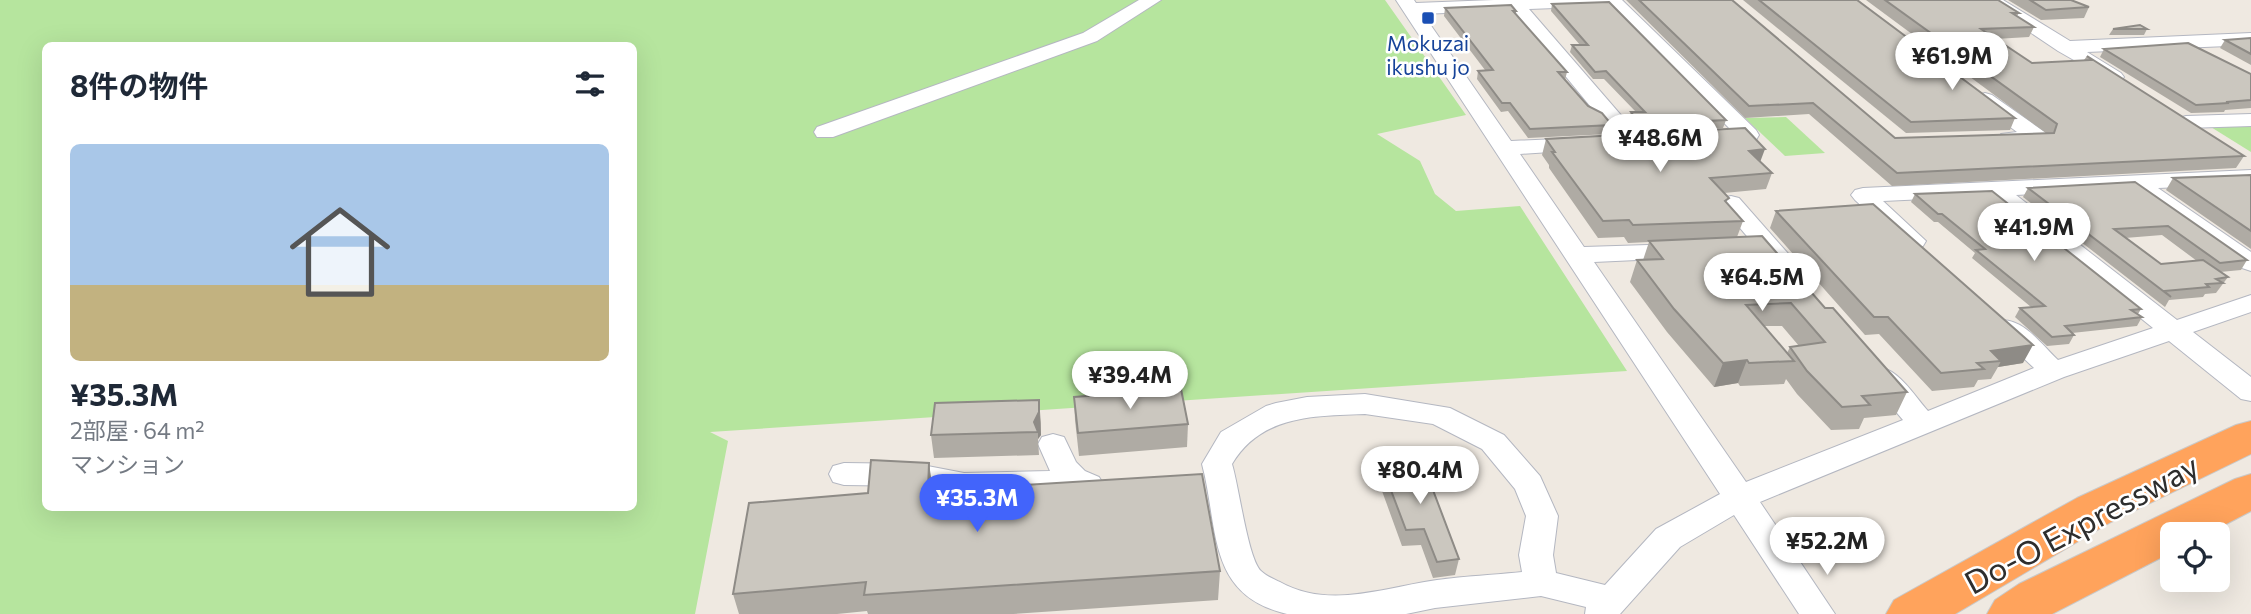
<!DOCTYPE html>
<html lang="ja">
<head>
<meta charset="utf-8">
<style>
  :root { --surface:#fff; --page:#f2f2f3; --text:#1f2937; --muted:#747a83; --accent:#4264fb }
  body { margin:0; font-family:Commissioner,"Noto Sans JP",sans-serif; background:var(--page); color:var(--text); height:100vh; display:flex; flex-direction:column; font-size:26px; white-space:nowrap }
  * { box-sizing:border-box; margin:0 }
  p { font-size:23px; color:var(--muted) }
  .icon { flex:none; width:38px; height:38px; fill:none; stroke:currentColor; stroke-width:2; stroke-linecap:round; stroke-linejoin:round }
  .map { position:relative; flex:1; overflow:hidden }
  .details { position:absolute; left:42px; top:42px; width:595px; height:469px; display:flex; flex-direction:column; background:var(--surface); border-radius:10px; box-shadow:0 7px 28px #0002 }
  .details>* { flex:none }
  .fabs { position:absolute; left:2160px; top:522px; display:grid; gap:14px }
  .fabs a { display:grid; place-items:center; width:70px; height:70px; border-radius:10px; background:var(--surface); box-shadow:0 7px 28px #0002; font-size:35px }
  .price { position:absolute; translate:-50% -60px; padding:0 16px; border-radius:24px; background:#fff; color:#222; font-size:23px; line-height:46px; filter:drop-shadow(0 2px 4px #0008) }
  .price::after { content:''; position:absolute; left:50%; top:42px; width:21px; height:16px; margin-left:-10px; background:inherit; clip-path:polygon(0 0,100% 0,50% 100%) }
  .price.current { background:var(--accent); color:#fff }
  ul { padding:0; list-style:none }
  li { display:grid; align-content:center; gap:14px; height:371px; padding:0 28px }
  li span { display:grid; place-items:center; height:217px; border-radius:10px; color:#555 }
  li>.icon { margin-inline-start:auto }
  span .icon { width:126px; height:126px; fill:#fffc; stroke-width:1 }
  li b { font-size:30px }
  h2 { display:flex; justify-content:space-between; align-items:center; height:84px; padding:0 28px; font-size:30px }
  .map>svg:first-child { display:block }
  .green { fill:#b6e59e; fill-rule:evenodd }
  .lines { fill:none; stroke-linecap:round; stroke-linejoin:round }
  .minor-casing { stroke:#b4b7c1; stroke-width:2 }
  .highway-casing { stroke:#c9c9c9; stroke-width:2 }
  .minor { fill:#fff; fill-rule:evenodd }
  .highway { fill:#ffa35c; fill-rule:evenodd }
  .wall { fill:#afaba4; fill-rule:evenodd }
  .shaded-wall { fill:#8e8b86 }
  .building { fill:#cbc7bf; stroke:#8e8b86; stroke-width:2 }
  .transit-dot { fill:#1a4fb4; stroke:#fff; stroke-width:2.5 }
  .labels { text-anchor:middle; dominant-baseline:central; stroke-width:5; stroke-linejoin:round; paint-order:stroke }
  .far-transit-label { font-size:21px; fill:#164399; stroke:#fff }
  .near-street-label { font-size:32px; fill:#2e2e2e; stroke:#fff }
</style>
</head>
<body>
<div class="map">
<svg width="2251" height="614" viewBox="0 0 2251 614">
  <rect width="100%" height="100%" fill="#efe9e1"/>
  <g class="green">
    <path d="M0,0H1385L1466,115L1377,134L1420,161L1435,194L1456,211L1520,206L1627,371L710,432L728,441L695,614H0ZM46,46H634V508H46Z"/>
    <polygon points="1786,117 1825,153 1785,156 1745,118"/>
    <polygon points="2251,123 2251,152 2206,124"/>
  </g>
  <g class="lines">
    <defs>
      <g id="minor">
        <polygon points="1139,0 1161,0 1097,41 833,137 817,137 814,132 817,127 1083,33"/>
        <path d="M1396,0H1414L1416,3L1494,0H1622L1756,130L1759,135L1756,140L1724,143L1716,142L1713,137L1716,132L1731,130L1608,6L1529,9L1639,136L1642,141L1639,146H1623L1511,10L1423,14L1511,141L1581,138L1589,139L1592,144L1589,149L1581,150L1520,154L1584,247L1680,244L1689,246L1692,251L1689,256L1680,258L1594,262L1746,482L1903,420L1869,380L1865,374L1869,368C1894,361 1912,393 1928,411L2034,368L1997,333L1993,327L1997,321C2021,315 2042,345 2058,360L2153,328L1989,196L1883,201L1926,241L1923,246L1914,248L1905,246L1855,200L1851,195L1855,190L1863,188L2251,170V184L2158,188L2251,252V271L2242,268L2130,189L2016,195L2177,320L2251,295V312L2193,332L2251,377V401L2241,399L2169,341L2064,377L1760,502L1835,614H1799L1734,515L1680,547L1620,614H1585L1586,607L1541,596L1435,608L1406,614H1287C1206,595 1219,528 1202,464L1221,432L1266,406L1276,403L1307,397L1365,394L1450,408L1504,435L1540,476L1558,516L1553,555L1556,573L1605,585L1656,529L1720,494ZM1365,414L1433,424L1482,449L1515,489L1526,516L1519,555L1522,572C1494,575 1465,576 1437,580C1385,587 1330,610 1280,582C1274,579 1266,576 1261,571C1248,559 1239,487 1232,464C1261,415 1314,416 1365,414Z"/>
        <polygon points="1982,0 2003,0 2070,41 2251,33 2251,45 2087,52 2121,73 2124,77 2121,81 2114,83 2058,51"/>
        <polygon points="1985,93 1992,95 2046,133 2049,138 2046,143 2001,144 1998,139 2001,134 2017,132 1978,103 1975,99 1978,95"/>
        <polygon points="2251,114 2251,126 2186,128 2179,126 2175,122 2179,118 2186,116"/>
        <polygon points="1731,196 1739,198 1792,258 1796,263 1792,268 1783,271 1774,268 1723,208 1719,203 1723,198"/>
        <polygon points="1053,434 1064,437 1076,462 1085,471 1099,477 1104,485 1099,493 1088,496 1077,493 964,495 917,486 844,485 833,482 829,474 833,466 844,463 917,464 964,473 1050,471 1038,444 1042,437"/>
      </g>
      <g id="highway">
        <polygon points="2251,421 2251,454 2111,522 1955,614 1886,614 1894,600 2077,498 2236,425"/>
        <polygon points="2251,474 2251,511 2207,534 2172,534 2172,552 2052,614 1987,614 1995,600 2019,584 2235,479"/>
      </g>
    </defs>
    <use href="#minor" class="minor-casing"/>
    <use href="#highway" class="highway-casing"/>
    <use href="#minor" class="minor"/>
    <use href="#highway" class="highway"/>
  </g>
  <g class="wall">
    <polygon points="1626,0 1732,0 1895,138 2046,133 1866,0 1998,0 2019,13 2017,16 2034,27 2029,37 1995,39 2032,63 2084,60 2087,56 2244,156 2236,168 1892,186 1809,114 1745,118"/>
    <polygon points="1743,0 1857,0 2015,118 2010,130 1906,133"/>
    <polygon points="2008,0 2071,0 2089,7 2084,18 2041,20"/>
    <polygon points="1552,4 1726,120 1723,128 1638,131 1628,120 1631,112 1636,112 1604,79 1593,79 1570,52 1572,45 1580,45 1551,11"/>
    <polygon points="1445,8 1516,11 1516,14 1567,72 1565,80 1588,106 1612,125 1610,134 1528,138 1508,111 1501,112 1477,79 1478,71 1485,70 1444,16"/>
    <polygon points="2113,29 2147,29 2144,35 2109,35"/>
    <polygon points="2251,38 2251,65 2220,48 2225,40"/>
    <polygon points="2104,49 2251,74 2251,108 2225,110 2224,112 2191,113 2100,57"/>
    <path d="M1546,139L1760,162L1772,173L1766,189L1724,193L1727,203L1743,221L1737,237L1825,308L1907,392L1896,415L1864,418L1859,429L1831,430L1797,394L1786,379L1784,384L1740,386L1738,383L1714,387L1667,332L1630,282L1637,260H1643L1649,242L1628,243L1624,237L1598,238L1549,168V165L1542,155ZM1764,326H1782L1799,346L1790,347L1787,353Z"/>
    <polygon points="2251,175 2251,249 2166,190 2173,178"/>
    <path d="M2135,182L2247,260L2241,270L2220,272L2228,277L2216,293L2205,294L2203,297L2169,300L2165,307L2023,197L2028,188ZM2162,235L2197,261L2161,264L2125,238Z"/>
    <polygon points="1915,194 2141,309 2138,314 2142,317 2137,326 2072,333 2074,335 2069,344 2047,346 2015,317 2020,308 2031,307 1972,258 1975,253 1938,222 1934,222 1911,202"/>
    <polygon points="1776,211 2023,363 1998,367 1991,379 1978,380 1974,387 1932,391 1879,334 1865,335 1770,228"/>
    <polygon points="1074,397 1188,424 1187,447 1079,456 1075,420"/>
    <polygon points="1039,400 1041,423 1041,435 1038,439 1039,455 934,458 931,435"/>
    <polygon points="929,463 932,491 1220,571 1218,600 1013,614 868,614 867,611 837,614 739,614 733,594"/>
    <polygon points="1381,464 1459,559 1455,575 1433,578 1421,545 1402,546 1378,480"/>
  </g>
  <g class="shaded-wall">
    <polygon points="1765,149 1759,165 1749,151"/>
    <polygon points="2033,345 2023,363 1998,367 2001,361 1991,351"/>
    <polygon points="1747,360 1738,383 1714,387 1723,363"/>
    <polygon points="1039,400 1041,435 1038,439 1038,432 1034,422"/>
    <polygon points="929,463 933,492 928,491"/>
  </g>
  <g class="building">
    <polygon points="1639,0 1732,0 1895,138 2054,133 2057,124 1885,0 1998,0 2019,13 2012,13 2034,27 1981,29 2032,63 2092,60 2087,56 2244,156 1897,173 1813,103 1749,106"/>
    <polygon points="1759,0 1857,0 2015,118 1911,122"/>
    <polygon points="2030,0 2071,0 2089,7 2046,10"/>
    <polygon points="1609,2 1726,120 1640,124 1631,112 1645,112 1606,71 1595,72 1572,45 1588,45 1552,4"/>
    <polygon points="1511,5 1516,11 1513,11 1567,72 1558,72 1588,106 1602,113 1612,125 1530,129 1510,103 1502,103 1478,71 1493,70 1445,8"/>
    <polygon points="2140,25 2147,29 2113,29"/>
    <polygon points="2251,38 2251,54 2225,40"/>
    <polygon points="2188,43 2251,74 2251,100 2226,102 2229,103 2196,105 2104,49"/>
    <polygon points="1745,128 1765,149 1749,151 1772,173 1710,178 1729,198 1725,201 1743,221 1633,225 1629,220 1603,221 1552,152 1555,152 1546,139"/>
    <polygon points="2251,175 2251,231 2173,178"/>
    <polygon points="2135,182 2247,260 2220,263 2168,226 2114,229 2161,264 2203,260 2228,277 2216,279 2223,283 2206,284 2209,287 2164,291 2171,297 2028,188"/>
    <polygon points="1992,191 2141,309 2131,310 2142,317 2065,326 2074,335 2052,337 2020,308 2045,306 1976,250 1985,249 1942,214 1938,214 1915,194"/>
    <polygon points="1873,204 2033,345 1991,351 2001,361 1977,363 1984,369 1941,373 1888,317 1874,317 1776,211"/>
    <polygon points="1762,236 1825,308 1833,308 1907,392 1862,396 1870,405 1842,407 1807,371 1790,347 1825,342 1791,303 1746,305 1794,361 1749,363 1747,360 1723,363 1674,309 1637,260 1663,259 1649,241"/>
    <polygon points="1181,389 1188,424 1078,433 1074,397"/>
    <polygon points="1039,400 1039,412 1034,422 1038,432 931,435 935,403"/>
    <polygon points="871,460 929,463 928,491 1202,474 1220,571 864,595 866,582 733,594 749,503 868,493"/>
    <polygon points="1422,461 1459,559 1437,562 1424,529 1406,530 1381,464"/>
  </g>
  <rect class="transit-dot" x="1421" y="11" width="14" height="14" rx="3.5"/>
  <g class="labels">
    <g class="far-transit-label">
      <text x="1428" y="42">Mokuzai<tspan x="1428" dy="24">ikushu jo</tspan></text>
    </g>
    <g class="near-street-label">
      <text transform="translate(2081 523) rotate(-28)">Do-O Expressway</text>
    </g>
  </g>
</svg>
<div class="fabs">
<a><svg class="icon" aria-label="locate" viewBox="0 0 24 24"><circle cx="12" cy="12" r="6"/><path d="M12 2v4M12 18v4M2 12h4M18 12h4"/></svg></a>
</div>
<b class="price" style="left:1952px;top:92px">¥61.9M</b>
<b class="price" style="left:1660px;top:174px">¥48.6M</b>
<b class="price" style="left:2034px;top:263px">¥41.9M</b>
<b class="price" style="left:1762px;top:313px">¥64.5M</b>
<b class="price" style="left:1130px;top:411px">¥39.4M</b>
<b class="price" style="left:1420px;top:506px">¥80.4M</b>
<b class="price current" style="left:977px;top:534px">¥35.3M</b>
<b class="price" style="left:1827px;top:577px">¥52.2M</b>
<section class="details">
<h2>8件の物件<svg class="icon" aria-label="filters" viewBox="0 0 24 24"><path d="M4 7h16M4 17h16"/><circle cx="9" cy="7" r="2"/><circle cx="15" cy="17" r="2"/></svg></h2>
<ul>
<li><span style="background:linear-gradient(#a9c7e8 65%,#c2b280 0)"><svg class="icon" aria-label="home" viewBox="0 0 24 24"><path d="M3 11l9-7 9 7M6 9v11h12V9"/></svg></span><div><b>¥35.3M</b><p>2部屋 · 64 m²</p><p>マンション</p></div></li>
</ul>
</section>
</div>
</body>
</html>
